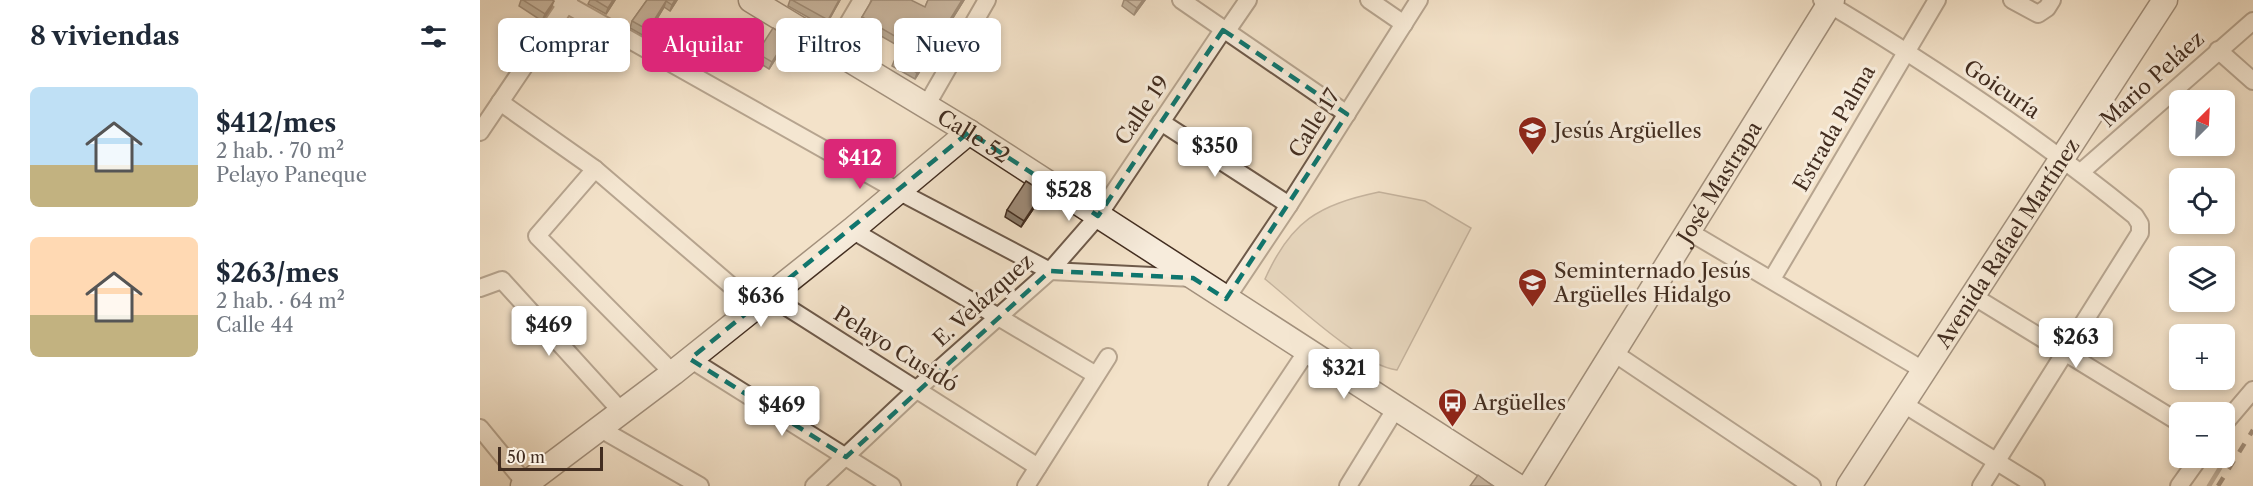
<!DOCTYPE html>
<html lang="es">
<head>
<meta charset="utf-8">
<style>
  :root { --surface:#fff; --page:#f6f6f7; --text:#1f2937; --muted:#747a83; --accent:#db2777 }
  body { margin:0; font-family:"Libre Caslon Text",serif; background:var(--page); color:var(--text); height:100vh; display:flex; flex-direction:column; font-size:22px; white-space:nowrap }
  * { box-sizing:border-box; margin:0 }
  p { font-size:20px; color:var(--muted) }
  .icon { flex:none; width:33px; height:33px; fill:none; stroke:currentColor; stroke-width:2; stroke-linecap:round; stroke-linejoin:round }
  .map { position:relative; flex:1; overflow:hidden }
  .details { display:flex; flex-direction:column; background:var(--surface); width:480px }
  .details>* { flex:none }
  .top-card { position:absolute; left:18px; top:18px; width:570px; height:54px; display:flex; gap:12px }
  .needle { width:39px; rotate:24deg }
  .buttons { position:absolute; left:1689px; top:90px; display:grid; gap:12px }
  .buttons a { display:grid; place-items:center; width:66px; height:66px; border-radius:9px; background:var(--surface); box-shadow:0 3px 9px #0003; font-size:30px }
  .scale { position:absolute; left:18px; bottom:15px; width:105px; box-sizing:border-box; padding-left:6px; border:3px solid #422d20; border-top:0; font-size:16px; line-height:21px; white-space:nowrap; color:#422d20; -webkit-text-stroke:4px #f7ecdc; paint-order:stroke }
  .price { position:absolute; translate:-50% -51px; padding:0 14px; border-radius:6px; background:#fff; color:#222; font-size:20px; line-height:39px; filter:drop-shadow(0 2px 3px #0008) }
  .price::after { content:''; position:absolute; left:50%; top:36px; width:18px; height:14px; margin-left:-9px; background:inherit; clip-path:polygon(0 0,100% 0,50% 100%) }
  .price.active { background:var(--accent); color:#fff }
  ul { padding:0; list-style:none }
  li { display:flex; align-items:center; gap:18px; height:150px; padding:0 30px }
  li span { display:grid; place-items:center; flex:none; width:168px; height:120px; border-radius:9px; color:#555 }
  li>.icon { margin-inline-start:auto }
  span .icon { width:72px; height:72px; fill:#fffc; stroke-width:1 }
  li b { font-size:26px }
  h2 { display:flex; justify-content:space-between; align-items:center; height:72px; padding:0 30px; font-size:26px }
  .tag { padding:0 21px; border-radius:9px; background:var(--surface); box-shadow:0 3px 9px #0003; font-size:21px; line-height:54px }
  .tag.active { background:var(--accent); color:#fff }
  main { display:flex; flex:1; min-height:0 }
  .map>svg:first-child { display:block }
  .green { fill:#d5c3ac; stroke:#8c7866; stroke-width:1.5 }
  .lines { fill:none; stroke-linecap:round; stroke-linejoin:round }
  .stream { stroke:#887463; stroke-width:4.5 }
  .street-casing { stroke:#6e5a4a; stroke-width:20 }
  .secondary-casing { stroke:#422d20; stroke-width:27 }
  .street { stroke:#f7ecdc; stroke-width:16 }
  .secondary { stroke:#f7ecdc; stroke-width:24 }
  .rail { stroke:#422d20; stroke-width:4.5; stroke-dasharray:10 10; stroke-linecap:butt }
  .wall { fill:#887867; stroke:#422d20; stroke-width:1.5 }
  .shaded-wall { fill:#6f6154; stroke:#422d20; stroke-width:1.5 }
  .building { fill:#9e8b78; stroke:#422d20; stroke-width:1.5 }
  .marked { fill:none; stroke:#0f766e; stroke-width:4.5; stroke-dasharray:12 8; stroke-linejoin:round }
  .labels { text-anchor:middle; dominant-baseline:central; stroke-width:6; stroke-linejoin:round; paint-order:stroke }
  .street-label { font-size:21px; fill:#422d20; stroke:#f7ecdc }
  .poi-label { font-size:21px; fill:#422d20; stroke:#f7ecdc; text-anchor:start }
</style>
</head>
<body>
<main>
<section class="details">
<h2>8 viviendas<svg class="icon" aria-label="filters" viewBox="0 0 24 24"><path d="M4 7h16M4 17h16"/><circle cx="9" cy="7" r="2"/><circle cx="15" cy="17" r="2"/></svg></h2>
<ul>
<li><span style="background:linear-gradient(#bfe0f5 65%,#c2b280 0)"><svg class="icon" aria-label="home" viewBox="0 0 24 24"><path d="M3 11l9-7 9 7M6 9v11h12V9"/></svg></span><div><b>$412/mes</b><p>2 hab. · 70 m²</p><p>Pelayo Paneque</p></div></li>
<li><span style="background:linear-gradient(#ffd9b3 65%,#c2b280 0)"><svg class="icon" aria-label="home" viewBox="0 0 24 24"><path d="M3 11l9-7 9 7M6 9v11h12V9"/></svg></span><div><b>$263/mes</b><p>2 hab. · 64 m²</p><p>Calle 44</p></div></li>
</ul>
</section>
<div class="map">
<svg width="1773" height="486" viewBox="0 0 1773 486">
  <rect width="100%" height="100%" fill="#f3e2c9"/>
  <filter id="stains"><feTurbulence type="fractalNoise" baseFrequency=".00333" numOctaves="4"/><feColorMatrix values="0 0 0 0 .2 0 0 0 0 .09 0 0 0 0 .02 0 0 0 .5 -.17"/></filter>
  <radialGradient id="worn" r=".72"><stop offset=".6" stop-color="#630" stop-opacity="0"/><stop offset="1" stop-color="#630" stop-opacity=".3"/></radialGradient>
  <path class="green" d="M899,192L945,201L991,228L917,370C879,365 816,304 785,279C811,221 838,205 899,192Z"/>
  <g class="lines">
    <polyline class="stream" points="1729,486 1740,468"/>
    <defs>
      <g id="street">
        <polyline points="79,0 418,191 570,271 713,278"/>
        <polyline points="701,0 867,114"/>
        <polyline points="889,0 924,24"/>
        <path d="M1342,0C1451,65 1557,136 1655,216L1660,224V233L1501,486"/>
        <polyline points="1532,0 1558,14 1567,8 1572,0"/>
        <polyline points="746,32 768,0"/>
        <polyline points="353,49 382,0"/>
        <polyline points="1738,50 1773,81"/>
        <polyline points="20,102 115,169 263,296 299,302 558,467"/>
        <polyline points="446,106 507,0"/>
        <polyline points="681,122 809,205"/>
        <polyline points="0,132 89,0"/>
        <polyline points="115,169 57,236 193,373"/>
        <polyline points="1601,172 1773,21"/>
        <polyline points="372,230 616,375"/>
        <polyline points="1208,231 1443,370"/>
        <polyline points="1292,279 1457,0"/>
        <polyline points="0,288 22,280 141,411"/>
        <polyline points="1493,296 1700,423"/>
        <polyline points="746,299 809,205 939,0"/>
        <polyline points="1134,353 1332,486"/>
        <polyline points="210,359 412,486"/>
        <polyline points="1422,403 1556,486"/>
        <polyline points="1744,424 1773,390"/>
        <polyline points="0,428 46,484"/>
        <polyline points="119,428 220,486"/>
        <polyline points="334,486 437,389 570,271 618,216 743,30"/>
        <polyline points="546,486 628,357"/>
        <polyline points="737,486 827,351"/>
        <polyline points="868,486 916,408"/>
        <polyline points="1699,486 1719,458"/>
      </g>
      <g id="secondary">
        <path id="s1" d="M271,0L489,132L1037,486"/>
        <polyline points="43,486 193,373 372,230 489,132"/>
        <path id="s2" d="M1050,486L1352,0"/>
        <path id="s3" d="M1369,486L1685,0"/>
      </g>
    </defs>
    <use href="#street" class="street-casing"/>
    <use href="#secondary" class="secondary-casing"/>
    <use href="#street" class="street"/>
    <use href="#secondary" class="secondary"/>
    <polyline class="rail" points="1738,486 1773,430"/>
  </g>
  <g class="wall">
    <polygon points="41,0 72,0 71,8 62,21 39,6"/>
    <polygon points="110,0 135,0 126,14 108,4"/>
    <polygon points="167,0 197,0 190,11 184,7 166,37 150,28 152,21"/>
    <polygon points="310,0 360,0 345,27 308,6"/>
    <polygon points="448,0 484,0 435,79 412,66 415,59 422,48 380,24 382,17 445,7"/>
    <polygon points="644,0 665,0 654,15 642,6"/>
    <polygon points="116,33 100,59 88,51 90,45"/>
    <polygon points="305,44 289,69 275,60 277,53"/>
    <polygon points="560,199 541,227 525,217 527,210"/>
  </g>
  <g class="shaded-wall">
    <polygon points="133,0 135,0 126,14 128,8"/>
    <polygon points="195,0 197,0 190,11 192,5"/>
    <polygon points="359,0 360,0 345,27 348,20"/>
    <polygon points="482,0 484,0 435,79 437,73"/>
    <polygon points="663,0 665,0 654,15 657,8"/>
    <polygon points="74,1 71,8 62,21 65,14"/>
    <polygon points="186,1 184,7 166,37 168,30"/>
    <polygon points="118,26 116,33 100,59 103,52"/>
    <polygon points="308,37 305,44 289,69 292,62"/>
    <polygon points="563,192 560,199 541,227 544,221"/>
  </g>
  <g class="building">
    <polygon points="43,0 72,0 74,1 65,14"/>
    <polygon points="115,0 133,0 128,8"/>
    <polygon points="167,0 195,0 192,5 186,1 168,30 152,21"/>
    <polygon points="312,0 359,0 348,20"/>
    <polygon points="392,0 431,0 445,7 448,0 482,0 437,73 415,59 425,42 382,17"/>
    <polygon points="646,0 663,0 657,8"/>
    <polygon points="105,19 118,26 103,52 90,45"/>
    <polygon points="293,28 308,37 292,62 277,53"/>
    <polygon points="546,181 563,192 544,221 527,210"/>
    <polygon points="998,475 1013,486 990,486"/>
  </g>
  <path d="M0 0H1773V486H0ZM743,30L867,114L746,299L713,278L570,271L366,457L210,359L489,132L618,216Z" fill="#f3e2c9" fill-opacity=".55" fill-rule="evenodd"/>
  <path class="marked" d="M743,30L867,114L746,299L713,278L570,271L366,457L210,359L489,132L618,216Z"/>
  <defs>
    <symbol id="school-pin" viewBox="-11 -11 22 30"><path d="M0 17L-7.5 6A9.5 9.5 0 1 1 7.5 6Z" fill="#8f2418" stroke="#f7ecdc"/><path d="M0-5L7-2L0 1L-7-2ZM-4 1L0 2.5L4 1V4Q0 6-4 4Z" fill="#fff"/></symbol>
    <symbol id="bus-pin" viewBox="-11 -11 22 30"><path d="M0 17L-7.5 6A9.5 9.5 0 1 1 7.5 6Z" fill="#8f2418" stroke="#f7ecdc"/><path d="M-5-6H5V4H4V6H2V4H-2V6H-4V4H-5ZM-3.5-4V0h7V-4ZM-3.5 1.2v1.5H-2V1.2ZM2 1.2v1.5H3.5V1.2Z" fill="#fff"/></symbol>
  </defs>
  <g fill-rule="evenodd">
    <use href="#school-pin" x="1036" y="114" width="33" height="45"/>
    <use href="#school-pin" x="1036" y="266" width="33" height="45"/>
    <use href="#bus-pin" x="956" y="386" width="33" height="45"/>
  </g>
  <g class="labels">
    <g class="street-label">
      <text transform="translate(1672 79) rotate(-42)">Mario Peláez</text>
      <text transform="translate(1522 89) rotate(34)">Goicuría</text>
      <text transform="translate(662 110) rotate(-56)">Calle 19</text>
      <text transform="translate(834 123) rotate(-58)">Calle 17</text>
      <text transform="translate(1354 128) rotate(-60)">Estrada Palma</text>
      <text stroke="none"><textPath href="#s1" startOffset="261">Calle 52</textPath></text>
      <text stroke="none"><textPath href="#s2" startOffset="358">José Mastrapa</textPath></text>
      <text stroke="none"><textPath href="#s3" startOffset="290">Avenida Rafael Martínez</textPath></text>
      <text transform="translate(503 300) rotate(-42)">E. Velázquez</text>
      <text transform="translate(416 349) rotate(32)">Pelayo Cusidó</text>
    </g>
    <g class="poi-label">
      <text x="1074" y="130">Jesús Argüelles</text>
      <text x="1074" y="270">Seminternado Jesús<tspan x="1074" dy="24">Argüelles Hidalgo</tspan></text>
      <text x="993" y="402">Argüelles</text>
    </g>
  </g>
  <rect width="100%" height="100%" filter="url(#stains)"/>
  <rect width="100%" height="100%" fill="url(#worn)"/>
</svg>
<div class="buttons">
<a><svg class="needle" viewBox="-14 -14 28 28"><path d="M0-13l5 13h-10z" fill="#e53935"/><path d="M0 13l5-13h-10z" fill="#747a83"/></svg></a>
<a><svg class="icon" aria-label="locate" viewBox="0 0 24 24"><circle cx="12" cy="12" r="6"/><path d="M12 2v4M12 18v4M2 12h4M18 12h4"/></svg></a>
<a><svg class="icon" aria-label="layers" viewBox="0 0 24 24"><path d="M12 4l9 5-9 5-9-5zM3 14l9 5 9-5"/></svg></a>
<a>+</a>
<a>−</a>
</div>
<div class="scale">50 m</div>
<b class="price" style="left:735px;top:178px">$350</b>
<b class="price active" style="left:380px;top:190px">$412</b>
<b class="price" style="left:589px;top:222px">$528</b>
<b class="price" style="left:281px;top:328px">$636</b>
<b class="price" style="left:69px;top:357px">$469</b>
<b class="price" style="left:1596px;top:369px">$263</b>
<b class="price" style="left:864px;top:400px">$321</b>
<b class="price" style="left:302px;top:437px">$469</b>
<div class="top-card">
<a class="tag">Comprar</a>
<a class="tag active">Alquilar</a>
<a class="tag">Filtros</a>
<a class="tag">Nuevo</a>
</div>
</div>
</main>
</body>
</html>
